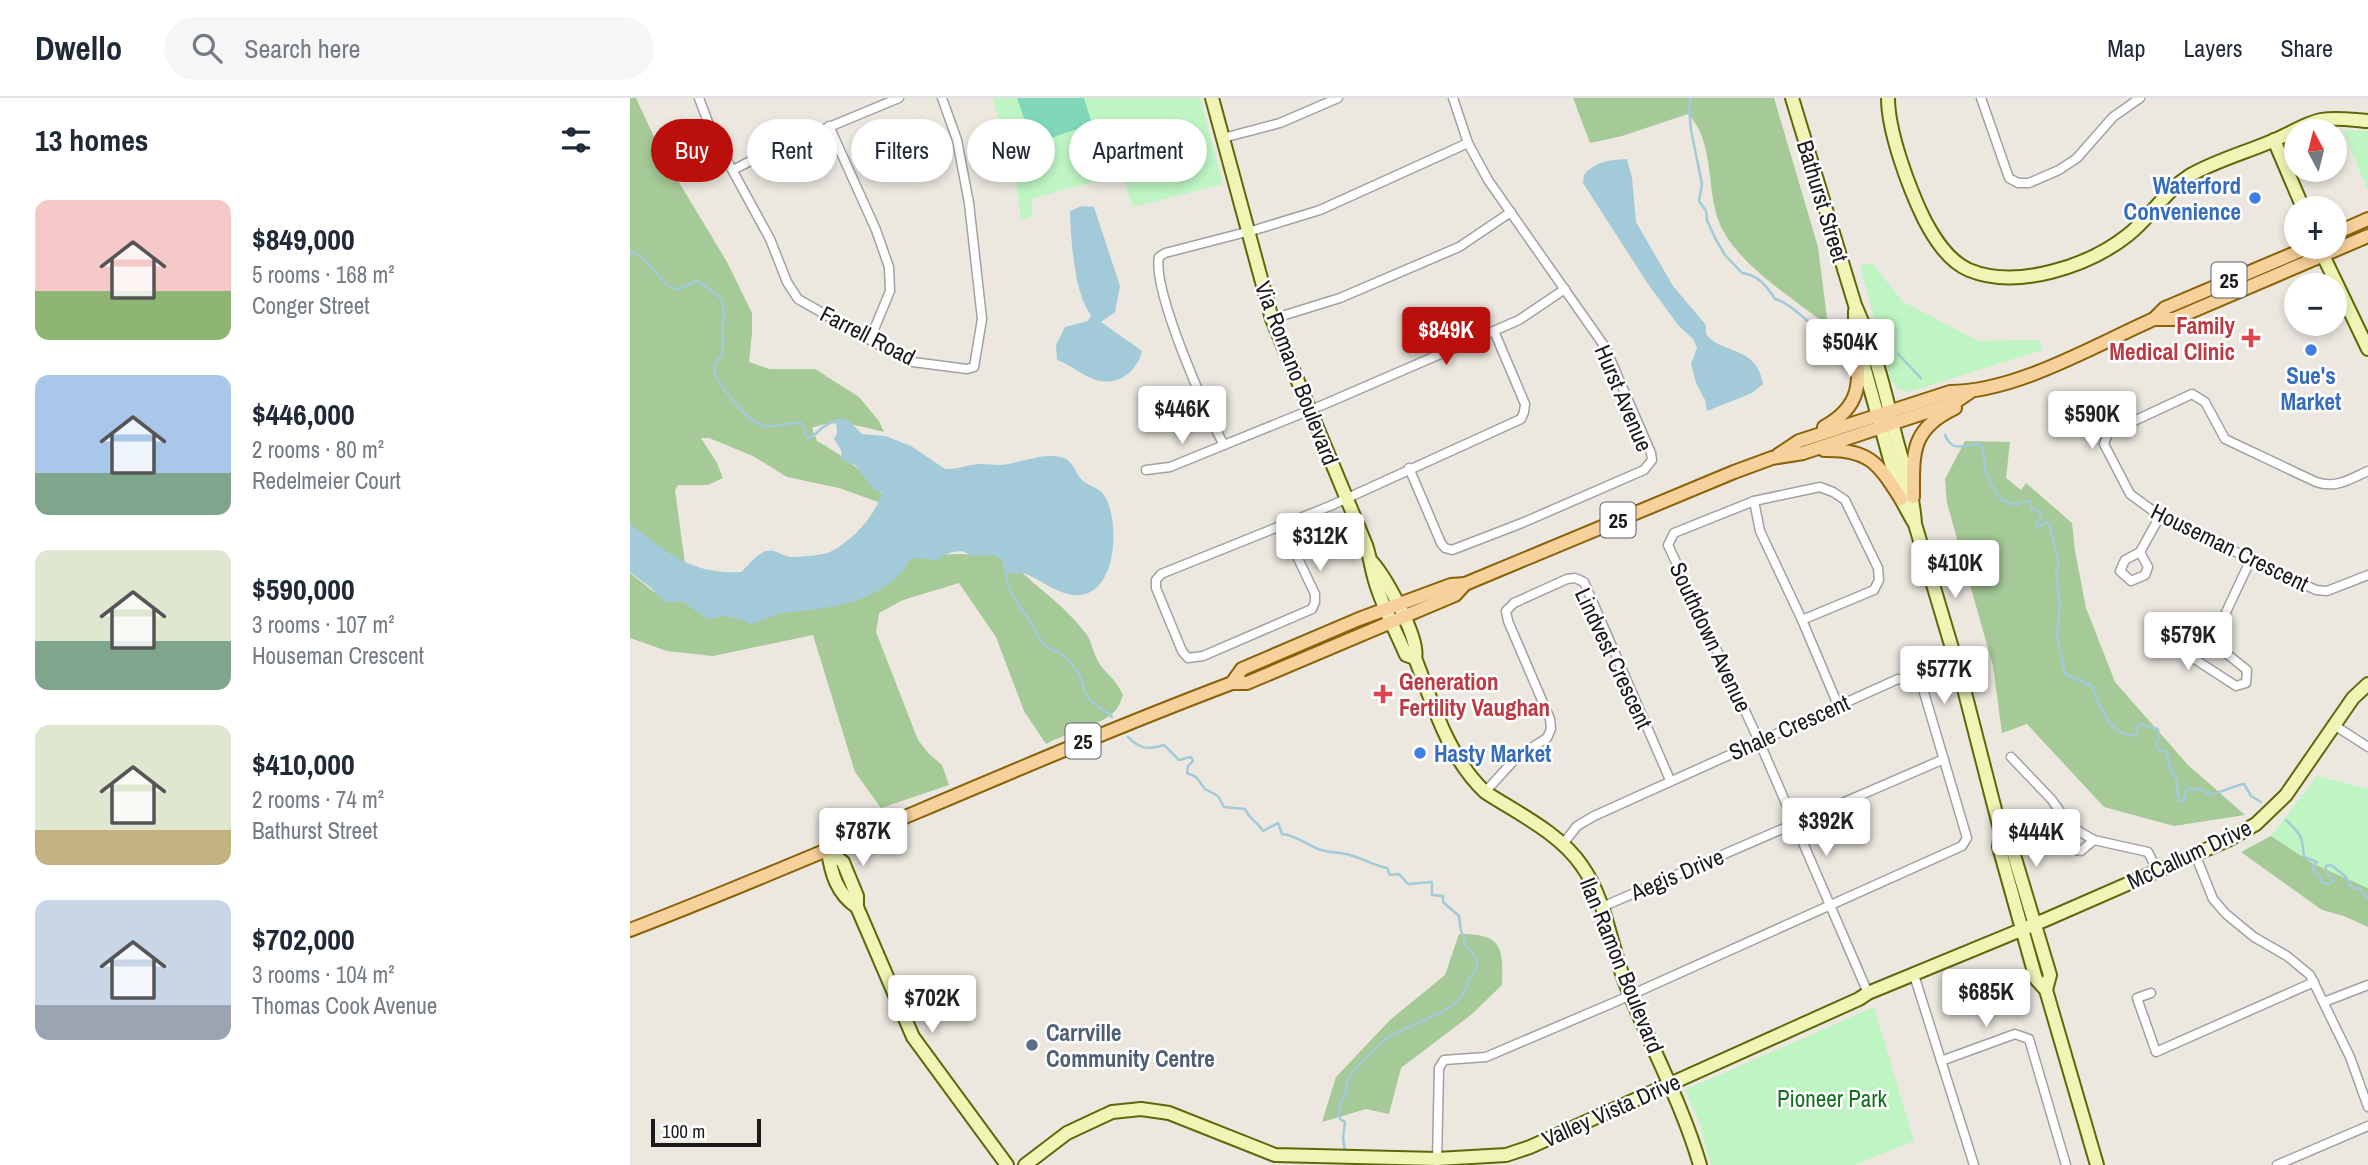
<!DOCTYPE html>
<html lang="en">
<head>
<meta charset="utf-8">
<style>
  :root { --surface:#fff; --page:#f6f6f7; --text:#1f2937; --muted:#747a83; --line:#e0e1e3; --accent:#ba0f0b }
  body { margin:0; font-family:"Archivo Narrow",sans-serif; background:var(--page); color:var(--text); height:100vh; display:flex; flex-direction:column; font-size:26px; white-space:nowrap }
  * { box-sizing:border-box; margin:0 }
  p { font-size:23px; color:var(--muted) }
  .icon { flex:none; width:38px; height:38px; fill:none; stroke:currentColor; stroke-width:2; stroke-linecap:round; stroke-linejoin:round }
  .map { position:relative; flex:1; overflow:hidden }
  .panel { display:flex; flex-direction:column; background:var(--surface); width:630px }
  .panel>* { flex:none }
  .hud { position:absolute; left:21px; top:21px; width:665px; height:63px; display:flex; gap:14px }
  .needle { width:46px; rotate:353deg }
  .controls { position:absolute; left:1654px; top:21px; display:grid; gap:14px }
  .controls a { display:grid; place-items:center; width:63px; height:63px; border-radius:50%; background:var(--surface); box-shadow:0 4px 10px #0003; font-size:35px }
  .scale { position:absolute; left:21px; bottom:18px; width:110px; box-sizing:border-box; padding-left:7px; border:4px solid #1a1a1a; border-top:0; font-size:19px; line-height:24px; white-space:nowrap; color:#1a1a1a; -webkit-text-stroke:5px #fff; paint-order:stroke }
  .price { position:absolute; translate:-50% -60px; padding:0 16px; border-radius:7px; background:#fff; color:#222; font-size:23px; line-height:46px; filter:drop-shadow(0 2px 4px #0008) }
  .price::after { content:''; position:absolute; left:50%; top:42px; width:21px; height:16px; margin-left:-10px; background:inherit; clip-path:polygon(0 0,100% 0,50% 100%) }
  .price.current { background:var(--accent); color:#fff }
  ul { padding:0; list-style:none }
  li { display:flex; align-items:center; gap:21px; height:175px; padding:0 35px }
  li span { display:grid; place-items:center; flex:none; width:196px; height:140px; border-radius:14px; color:#555 }
  li>.icon { margin-inline-start:auto }
  span .icon { width:84px; height:84px; fill:#fffc; stroke-width:1 }
  li b { font-size:30px }
  h2 { display:flex; justify-content:space-between; align-items:center; height:84px; padding:0 35px; font-size:30px }
  .pill { padding:0 24px; border-radius:32px; background:var(--surface); box-shadow:0 4px 10px #0003; font-size:24px; line-height:63px }
  .pill.current { background:var(--accent); color:#fff }
  header { display:flex; align-items:center; gap:42px; box-sizing:border-box; height:98px; padding:0 35px; background:var(--surface); border-bottom:2px solid var(--line) }
  header strong { font-size:33px }
  nav { display:flex; gap:38px; margin-inline-start:auto; font-size:24px }
  .search { width:490px; height:63px; background:var(--page); display:flex; align-items:center; gap:18px; box-sizing:border-box; padding:0 24px; border-radius:38px; color:var(--muted); font-size:26px }
  main { display:flex; flex:1; min-height:0 }
  .map>svg:first-child { display:block }
  .forest { fill:#a5c997 }
  .park { fill:#bef5c3 }
  .pitch { fill:#81d8b8 }
  .water { fill:#a2cad8 }
  .lines { fill:none; stroke-linecap:round; stroke-linejoin:round }
  .stream { stroke:#a2cad8; stroke-width:2.5 }
  .street-casing { stroke:#a1a1a1; stroke-width:11 }
  .secondary-casing { stroke:#5c690a; stroke-width:16 }
  .primary-casing { stroke:#896108; stroke-width:16 }
  .street { stroke:#fff; stroke-width:8 }
  .secondary { stroke:#f0f5b5; stroke-width:12 }
  .primary { stroke:#f6d19b; stroke-width:12 }
  .shop-dot { fill:#3f7fe0; stroke:#fff; stroke-width:2.5 }
  .health-dot { fill:#e0444e; stroke:#fff; stroke-width:2.5 }
  .service-dot { fill:#5c6f8a; stroke:#fff; stroke-width:2.5 }
  .labels { text-anchor:middle; dominant-baseline:central; stroke-width:5; stroke-linejoin:round; paint-order:stroke }
  .shield { fill:#fff; stroke:#5f5f5f; stroke-width:2 }
  .shield-label { font-size:21px; font-weight:bold; fill:#1a1a1a }
  .shop-label { font-size:23px; font-weight:bold; fill:#366cbe; stroke:#fff; text-anchor:end }
  .street-label { font-size:23px; fill:#1a1a1a; stroke:#fff }
  .health-label { font-size:23px; font-weight:bold; fill:#be3a42; stroke:#fff; text-anchor:end }
  .service-label { font-size:23px; font-weight:bold; fill:#4e5e75; stroke:#fff; text-anchor:start }
  .park-label { font-size:23px; fill:#11701b; stroke:#fff }
</style>
</head>
<body>
<header>
<strong>Dwello</strong>
<div class="search"><svg class="icon" aria-label="search" viewBox="0 0 24 24"><circle cx="10" cy="10" r="6"/><path d="M15 15l6 6"/></svg>Search here</div>
<nav><a>Map</a><a>Layers</a><a>Share</a></nav>
</header>
<main>
<section class="panel">
<h2>13 homes<svg class="icon" aria-label="filters" viewBox="0 0 24 24"><path d="M4 7h16M4 17h16"/><circle cx="9" cy="7" r="2"/><circle cx="15" cy="17" r="2"/></svg></h2>
<ul>
<li><span style="background:linear-gradient(#f6c9c9 65%,#8fb573 0)"><svg class="icon" aria-label="home" viewBox="0 0 24 24"><path d="M3 11l9-7 9 7M6 9v11h12V9"/></svg></span><div><b>$849,000</b><p>5 rooms · 168 m²</p><p>Conger Street</p></div></li>
<li><span style="background:linear-gradient(#a9c7e8 70%,#7fa58c 0)"><svg class="icon" aria-label="home" viewBox="0 0 24 24"><path d="M3 11l9-7 9 7M6 9v11h12V9"/></svg></span><div><b>$446,000</b><p>2 rooms · 80 m²</p><p>Redelmeier Court</p></div></li>
<li><span style="background:linear-gradient(#dfe7d0 65%,#7fa58c 0)"><svg class="icon" aria-label="home" viewBox="0 0 24 24"><path d="M3 11l9-7 9 7M6 9v11h12V9"/></svg></span><div><b>$590,000</b><p>3 rooms · 107 m²</p><p>Houseman Crescent</p></div></li>
<li><span style="background:linear-gradient(#dfe7d0 75%,#c2b280 0)"><svg class="icon" aria-label="home" viewBox="0 0 24 24"><path d="M3 11l9-7 9 7M6 9v11h12V9"/></svg></span><div><b>$410,000</b><p>2 rooms · 74 m²</p><p>Bathurst Street</p></div></li>
<li><span style="background:linear-gradient(#c9d6e8 75%,#9aa5b1 0)"><svg class="icon" aria-label="home" viewBox="0 0 24 24"><path d="M3 11l9-7 9 7M6 9v11h12V9"/></svg></span><div><b>$702,000</b><p>3 rooms · 104 m²</p><p>Thomas Cook Avenue</p></div></li>
</ul>
</section>
<div class="map">
<svg width="1738" height="1067" viewBox="0 0 1738 1067">
  <rect width="100%" height="100%" fill="#ece8e0"/>
  <g class="forest">
    <path d="M0,0H6L32,56L97,164L122,215V235L119,264L139,271H185L229,299L249,323L254,334C229,328 206,320 182,330L187,343C212,357 234,373 252,396L251,405L209,390L157,379L123,358L79,340H71L87,365L93,380L78,387H48L45,392L55,466L22,449L0,432Z"/>
    <path d="M943,0H1144L1188,149L1198,228C1163,200 1106,166 1089,124C1076,91 1085,44 1058,16L992,38L960,45Z"/>
    <polygon points="1335,343 1380,344 1376,380 1391,392 1396,385 1442,425 1445,453 1456,510 1485,584 1558,667 1615,717 1544,728 1474,709 1397,626 1372,635 1363,568 1317,405 1315,381"/>
    <path d="M325,456L375,457C400,486 435,506 457,537C462,545 463,555 468,563C476,577 485,579 493,597C491,602 489,609 485,613C471,628 435,635 416,646L394,613L366,539L329,485L273,502L249,515L246,534L288,642L299,656L312,667L319,687L251,710L225,674L183,537L83,558L37,553L0,540V475L24,494L49,502L285,459Z"/>
    <polygon points="1641,738 1684,766 1738,790 1738,829 1714,818 1692,812 1611,754"/>
    <path d="M829,836C873,836 873,849 872,887L842,916L771,970L759,1016L736,1011L692,1024L706,979L760,922L815,877Z"/>
  </g>
  <g class="park">
    <polygon points="362,0 570,0 593,86 503,109 492,76 403,100 401,119 391,122 384,67"/>
    <polygon points="1713,32 1738,33 1738,93"/>
    <polygon points="1242,165 1272,203 1348,243 1409,242 1412,252 1279,294 1268,291 1261,283 1230,168"/>
    <polygon points="1687,678 1738,691 1738,790 1684,766 1641,738"/>
    <polygon points="1244,909 1284,1043 1224,1067 1081,1067 1070,1026 1055,992"/>
  </g>
  <polygon class="pitch" points="387,0 454,0 462,26 403,46"/>
  <g class="water">
    <path d="M997,61L1002,80L1006,124L1043,188L1076,227V236C1092,257 1127,247 1133,286L1122,295L1077,313L1075,302L1066,285L1061,266L1067,250L1063,241L1048,227L1018,186L953,85L954,77C966,63 979,62 997,61Z"/>
    <path d="M452,108L464,109L490,188L485,214L471,224L512,253C507,275 484,291 461,280C449,275 440,266 427,262L426,247L435,229L458,223L461,217C444,195 441,142 440,113Z"/>
    <path d="M210,320L218,322L232,336L255,338L281,348L315,371C327,372 339,366 351,366C360,366 369,368 378,366C395,363 414,355 431,359C444,363 444,373 452,382C458,388 468,389 474,397C490,421 488,494 450,497C431,499 413,483 396,476C388,473 383,477 375,475L372,462L363,457L343,458L332,453L322,454L305,462L284,460L280,462C256,504 200,511 158,514C146,515 133,523 121,526C107,520 93,515 79,522L53,504H35L21,490L0,474V426C37,454 61,477 111,474C119,467 126,456 136,453C145,450 153,459 162,459C169,459 194,457 200,454C223,442 245,419 252,394L244,392L225,367L212,362L211,352L204,341L207,335L206,323Z"/>
  </g>
  <g class="lines">
    <g class="stream">
      <path d="M1061,0L1059,10L1061,32L1072,86L1069,103L1076,113L1077,122L1085,140L1095,157L1112,175C1128,177 1136,187 1145,201C1160,204 1191,235 1202,248"/>
      <path d="M0,154C19,156 32,191 47,191C53,191 61,184 67,183C91,199 96,197 93,228C92,237 95,246 92,255C91,260 85,264 84,268C82,282 119,326 134,328C146,329 159,324 171,325L175,329V336L178,340C188,338 189,327 206,323"/>
      <polyline points="1268,256 1291,280"/>
      <path d="M1315,337C1322,355 1335,347 1350,346L1353,351L1356,376L1371,402L1387,407L1396,403L1400,404L1402,411L1411,415V419L1406,427L1407,430L1417,424L1420,429L1429,467L1426,474L1430,508L1427,538L1435,576L1462,588C1469,608 1480,639 1506,637L1507,629L1510,626L1528,631L1529,639L1526,647L1528,651L1538,655C1536,672 1545,672 1547,684C1548,691 1546,695 1549,702L1553,703L1556,693L1560,691L1567,692L1570,690L1577,696C1592,696 1601,688 1614,686L1621,698L1631,704"/>
      <path d="M376,474C375,494 393,510 402,527C406,533 408,540 413,546C419,551 426,552 432,557C437,560 443,568 447,573C453,580 452,590 457,598C463,607 474,611 482,619"/>
      <path d="M498,639C510,651 517,652 534,647L549,662L561,659L563,663L558,668L557,675L566,679L575,691L588,698L594,709L615,711C619,721 628,724 633,733L648,725L652,736C665,737 676,746 688,751C698,755 709,754 720,757C733,761 744,767 757,770L760,777L769,776L778,786L802,784V797L813,798V804L829,818L831,833L835,840L834,847C847,857 853,867 839,880C834,916 785,922 760,938C752,943 723,972 719,980C716,986 717,991 715,996C711,1006 708,1009 710,1021L715,1024L713,1040L715,1054"/>
      <path d="M1656,722C1672,738 1672,737 1674,759L1687,764L1683,768V772L1691,779V784L1698,786L1703,783L1696,773V768L1701,767L1715,778L1722,790H1729L1738,801"/>
    </g>
    <defs>
      <g id="street">
        <polyline points="69,0 82,35 140,141 157,184 168,201 254,250 283,264 337,271 344,269 352,221 339,105 327,42 312,0"/>
        <polyline points="1351,0 1379,80 1388,85 1399,85 1429,72 1447,60 1483,19 1510,0"/>
        <polyline points="199,28 246,132 259,169 260,193 243,234 238,241"/>
        <polyline points="593,40 650,25 708,0"/>
        <path d="M838,45L690,112L628,131L535,155L529,159C522,191 576,315 594,347L695,306L889,222L935,191"/>
        <polyline points="103,72 134,56 269,0"/>
        <polyline points="642,221 710,200 829,149 881,114"/>
        <polyline points="779,370 811,445 815,450 822,452 892,425 1014,372 1022,362 1021,355 975,249 858,82 838,45 823,0"/>
        <polyline points="516,372 540,369 594,347"/>
        <path d="M1738,373C1720,381 1706,391 1686,384L1595,341L1575,304L1562,296L1478,335L1474,346L1500,396L1530,418L1686,492L1697,493L1738,477"/>
        <polyline points="1124,403 1130,433 1172,522 1208,607"/>
        <polyline points="652,427 685,496 685,504 682,511 573,558 558,560 552,553 526,490 526,482 531,476 700,408 891,321 894,314 895,306 864,233"/>
        <polyline points="1510,454 1495,462 1490,473 1501,483 1515,477 1518,469 1510,454 1530,418"/>
        <polyline points="1172,522 1244,492 1249,482 1248,470 1215,402 1203,394 1190,389 1124,403 1044,435 1038,447 1129,643 1238,895"/>
        <polyline points="1582,544 1617,572 1616,585 1606,588 1566,562 1561,552 1567,543 1582,544 1621,461"/>
        <polyline points="1704,627 1738,649"/>
        <polyline points="1381,659 1422,702 1438,725 1450,734 1464,742 1518,754 1527,772"/>
        <polyline points="855,694 887,659 917,640 921,631 920,621 878,523 876,513 884,505 937,481 945,480 954,484 1040,682"/>
        <path d="M1438,725C1436,739 1433,752 1451,753L1464,742"/>
        <polyline points="1565,756 1583,801 1596,816 1624,839 1657,858 1680,877 1720,959 1738,1009"/>
        <polyline points="972,809 1314,661"/>
        <polyline points="1284,877 1344,1067"/>
        <polyline points="1521,895 1507,900 1526,954 1684,884"/>
        <polyline points="1694,904 1738,887"/>
        <polyline points="1311,963 1385,936 1399,941 1436,1067"/>
        <path d="M807,1063L809,970L814,962L856,959L985,904L1332,748L1337,740L1293,591C1286,582 1280,581 1268,581L964,718L947,728L933,746"/>
        <polyline points="1647,1067 1738,1028"/>
      </g>
      <g id="secondary">
        <path d="M582,0L642,221L736,447C740,459 741,468 744,479C750,504 766,533 776,557L785,560"/>
        <path d="M1162,0L1225,207C1244,249 1255,292 1265,336C1273,367 1283,394 1285,426L1333,587L1371,735L1369,749L1406,881L1416,892L1467,1067"/>
        <path d="M1258,0C1258,34 1279,90 1294,121C1304,140 1318,163 1339,172C1387,192 1459,168 1498,137C1521,119 1534,94 1559,78C1586,62 1618,54 1647,41C1661,35 1676,25 1691,22C1707,19 1722,22 1738,23"/>
        <polyline points="1644,42 1673,110"/>
        <polyline points="1689,149 1738,251"/>
        <polyline points="1225,213 1225,236 1271,401 1283,423"/>
        <path d="M742,464C756,480 790,541 785,560C803,606 818,659 855,694C887,715 930,735 952,768C976,802 980,846 995,884C1019,946 1051,1002 1070,1067"/>
        <polyline points="1371,735 1381,747 1420,877 1416,892"/>
        <polyline points="198,753 213,764 227,798 227,809 283,939 377,1067"/>
        <path d="M198,753C201,775 207,796 227,809"/>
        <polyline points="395,1067 437,1035 482,1014 511,1011 539,1015 645,1057 807,1061 876,1057 900,1049 1229,901 1238,895 1415,822 1598,742 1626,726 1656,697 1723,600 1738,586"/>
      </g>
      <g id="primary">
        <polyline points="1704,136 1738,121"/>
        <polyline points="1524,221 1544,221 1738,138"/>
        <path d="M1194,329C1236,306 1229,279 1225,236"/>
        <path d="M1194,352C1239,351 1248,365 1271,401"/>
        <path d="M1148,357L1169,343L1320,294C1386,294 1463,248 1524,221L1535,210L1679,149"/>
        <path d="M1283,399C1283,356 1280,331 1325,310"/>
        <polyline points="602,585 612,571 729,521 821,487 835,486 1104,374 1142,360 1173,355 1324,305 1340,294"/>
        <path d="M0,832C202,754 399,662 602,585H617L825,497L835,486"/>
      </g>
    </defs>
    <use href="#street" class="street-casing"/>
    <use href="#secondary" class="secondary-casing"/>
    <use href="#primary" class="primary-casing"/>
    <use href="#street" class="street"/>
    <use href="#secondary" class="secondary"/>
    <use href="#primary" class="primary"/>
  </g>
  <g class="shop-dot">
    <circle cx="1625" cy="100" r="7"/>
    <circle cx="1681" cy="252" r="7"/>
    <circle cx="790" cy="655" r="7"/>
  </g>
  <g class="health-dot">
    <path d="M1617.5 229.5h7v7h7v7h-7v7h-7v-7h-7v-7h7z"/>
    <path d="M749.5 585.5h7v7h7v7h-7v7h-7v-7h-7v-7h7z"/>
  </g>
  <circle class="service-dot" cx="402" cy="947" r="7"/>
  <g class="labels">
    <g class="shield">
      <rect x="1581.5" y="164.5" width="35" height="35" rx="5"/>
      <rect x="970.5" y="404.5" width="35" height="35" rx="5"/>
      <rect x="435.5" y="625.5" width="35" height="35" rx="5"/>
    </g>
    <g class="shield-label">
      <text x="1599" y="182">25</text>
      <text x="988" y="422">25</text>
      <text x="453" y="643">25</text>
    </g>
    <g class="shop-label">
      <text x="1611" y="87">Waterford<tspan x="1611" dy="26">Convenience</tspan></text>
      <text x="1681" y="277" text-anchor="middle">Sue's<tspan x="1681" dy="26">Market</tspan></text>
      <text x="804" y="655" text-anchor="start">Hasty Market</text>
    </g>
    <g class="street-label">
      <text transform="translate(1193 103) rotate(73)">Bathurst Street</text>
      <text transform="translate(238 237) rotate(27)">Farrell Road</text>
      <text transform="translate(667 275) rotate(69)">Via Romano Boulevard</text>
      <text transform="translate(994 300) rotate(67)">Hurst Avenue</text>
      <text transform="translate(1600 449) rotate(26)">Houseman Crescent</text>
      <text transform="translate(1081 539) rotate(65)">Southdown Avenue</text>
      <text transform="translate(984 560) rotate(65)">Lindvest Crescent</text>
      <text transform="translate(1159 629) rotate(-24)">Shale Crescent</text>
      <text transform="translate(1559 756) rotate(-25)">McCallum Drive</text>
      <text transform="translate(1047 776) rotate(-23)">Aegis Drive</text>
      <text transform="translate(992 867) rotate(68)">Ilan Ramon Boulevard</text>
      <text transform="translate(981 1012) rotate(-24)">Valley Vista Drive</text>
    </g>
    <g class="health-label">
      <text x="1605" y="227">Family<tspan x="1605" dy="26">Medical Clinic</tspan></text>
      <text x="769" y="583" text-anchor="start">Generation<tspan x="769" dy="26">Fertility Vaughan</tspan></text>
    </g>
    <g class="service-label">
      <text x="416" y="934">Carrville<tspan x="416" dy="26">Community Centre</tspan></text>
    </g>
    <g class="park-label">
      <text x="1202" y="1000">Pioneer Park</text>
    </g>
  </g>
</svg>
<div class="controls">
<a><svg class="needle" viewBox="-14 -14 28 28"><path d="M0-13l5 13h-10z" fill="#e53935"/><path d="M0 13l5-13h-10z" fill="#747a83"/></svg></a>
<a>+</a>
<a>−</a>
</div>
<div class="scale">100 m</div>
<b class="price current" style="left:816px;top:269px">$849K</b>
<b class="price" style="left:1220px;top:281px">$504K</b>
<b class="price" style="left:552px;top:348px">$446K</b>
<b class="price" style="left:1462px;top:353px">$590K</b>
<b class="price" style="left:690px;top:475px">$312K</b>
<b class="price" style="left:1325px;top:502px">$410K</b>
<b class="price" style="left:1558px;top:574px">$579K</b>
<b class="price" style="left:1314px;top:608px">$577K</b>
<b class="price" style="left:1196px;top:760px">$392K</b>
<b class="price" style="left:233px;top:770px">$787K</b>
<b class="price" style="left:1406px;top:771px">$444K</b>
<b class="price" style="left:1356px;top:931px">$685K</b>
<b class="price" style="left:302px;top:937px">$702K</b>
<div class="hud">
<a class="pill current">Buy</a>
<a class="pill">Rent</a>
<a class="pill">Filters</a>
<a class="pill">New</a>
<a class="pill">Apartment</a>
</div>
</div>
</main>
</body>
</html>
